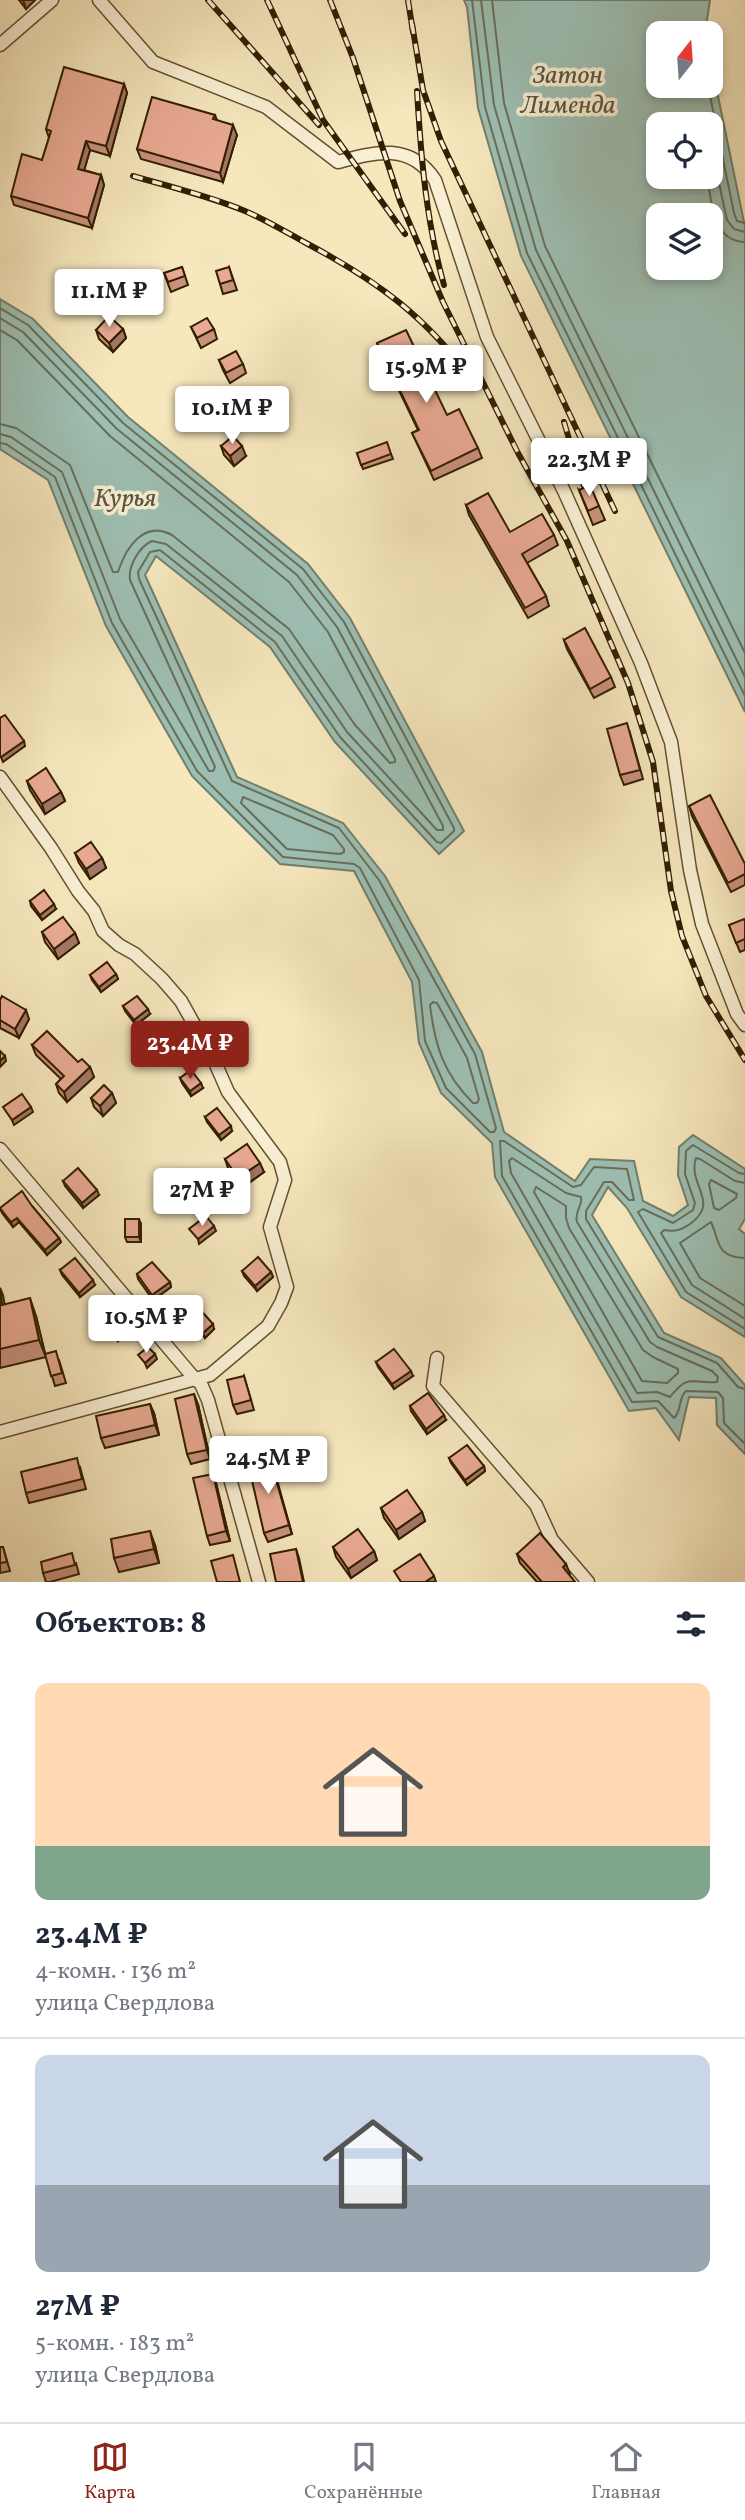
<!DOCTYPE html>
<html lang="ru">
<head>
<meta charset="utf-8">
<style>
  :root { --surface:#fff; --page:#f2f2f3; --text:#1f2937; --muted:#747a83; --line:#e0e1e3; --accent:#8f2418 }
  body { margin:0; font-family:Vollkorn,serif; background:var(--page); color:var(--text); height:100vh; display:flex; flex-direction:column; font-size:26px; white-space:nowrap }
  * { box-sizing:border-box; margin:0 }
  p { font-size:23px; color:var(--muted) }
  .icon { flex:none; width:38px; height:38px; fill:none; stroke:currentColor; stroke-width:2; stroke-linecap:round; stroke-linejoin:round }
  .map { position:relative; height:1582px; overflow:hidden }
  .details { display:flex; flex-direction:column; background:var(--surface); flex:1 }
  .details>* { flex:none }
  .needle { width:46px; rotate:17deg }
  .tools { position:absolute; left:646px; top:21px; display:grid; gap:14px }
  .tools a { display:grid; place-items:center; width:77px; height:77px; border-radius:14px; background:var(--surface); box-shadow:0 4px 10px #0003; font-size:35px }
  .price { position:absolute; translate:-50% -60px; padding:0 16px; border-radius:7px; background:#fff; color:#222; font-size:23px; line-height:46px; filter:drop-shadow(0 2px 4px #0008) }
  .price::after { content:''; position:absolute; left:50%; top:42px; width:21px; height:16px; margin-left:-10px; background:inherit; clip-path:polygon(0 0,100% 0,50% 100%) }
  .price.active { background:var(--accent); color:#fff }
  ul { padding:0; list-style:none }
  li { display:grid; align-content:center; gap:14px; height:371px; padding:0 35px }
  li+li { border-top:2px solid var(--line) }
  li span { display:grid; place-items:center; height:217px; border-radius:14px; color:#555 }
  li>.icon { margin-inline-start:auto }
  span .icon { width:126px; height:126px; fill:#fffc; stroke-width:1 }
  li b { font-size:30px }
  h2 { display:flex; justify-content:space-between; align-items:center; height:84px; padding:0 35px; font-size:30px }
  .tabs { display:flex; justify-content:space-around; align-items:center; height:98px; border-top:2px solid var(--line); background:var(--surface); font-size:19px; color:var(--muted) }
  .tabs a { display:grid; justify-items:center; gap:4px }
  .tabs .active { color:var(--accent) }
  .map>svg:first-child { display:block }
  .water { fill:#9dbfb3; stroke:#737f6b; stroke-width:2; fill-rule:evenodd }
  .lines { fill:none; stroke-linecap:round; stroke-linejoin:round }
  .shore { stroke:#686e5a; stroke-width:2 }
  .street-casing { stroke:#64502f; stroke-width:15 }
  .street { stroke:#f9efd4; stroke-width:12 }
  .rail-casing { stroke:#331e00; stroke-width:6 }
  .rail { stroke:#f9efd4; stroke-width:3.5; stroke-dasharray:10; stroke-linecap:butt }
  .wall { fill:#c8927e; stroke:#331e00; stroke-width:2 }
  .shaded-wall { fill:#a37767; stroke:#331e00; stroke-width:2 }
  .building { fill:#e9aa93; stroke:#331e00; stroke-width:2 }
  .labels { text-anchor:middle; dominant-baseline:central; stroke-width:7; stroke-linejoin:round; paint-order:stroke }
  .water-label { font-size:26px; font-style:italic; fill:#58563f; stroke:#f9efd4 }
</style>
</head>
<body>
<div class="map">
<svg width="745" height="1582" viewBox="0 0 745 1582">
  <rect width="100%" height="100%" fill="#f6e7bd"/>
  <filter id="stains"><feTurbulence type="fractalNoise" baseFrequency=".00286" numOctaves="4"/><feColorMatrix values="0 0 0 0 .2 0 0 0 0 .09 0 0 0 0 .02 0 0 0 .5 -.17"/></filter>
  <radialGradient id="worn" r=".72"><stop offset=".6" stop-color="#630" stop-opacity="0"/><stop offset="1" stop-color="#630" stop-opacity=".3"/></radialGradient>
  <g class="water">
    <path d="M464,0H710L705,33H658V86H710L711,62L745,227V712L521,256L478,108L467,7ZM658,124H710V177H658ZM658,215H710V268H658Z"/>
    <polygon points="0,299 33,319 128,417 308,564 350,618 464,831 439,854 335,742 270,647 156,556 145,575 237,777 343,823 385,876 482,1052 504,1132 575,1181 590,1159 634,1161 643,1201 673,1216 688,1205 678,1175 679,1147 693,1135 745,1169 745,1219 739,1229 745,1234 745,1337 681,1297 627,1208 608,1187 592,1215 664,1333 721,1358 745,1385 745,1454 717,1425 716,1398 689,1397 679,1440 656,1408 629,1411 495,1177 492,1143 441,1093 419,1043 412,982 354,871 280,864 192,776 106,626 48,480 0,449"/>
  </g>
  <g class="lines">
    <g class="shore">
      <polyline points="472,0 485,107 527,253 745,696"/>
      <polyline points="481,0 494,105 536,250 745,677"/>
      <polyline points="492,0 504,103 545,246 745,653"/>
      <polyline points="708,86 734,213 737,221 745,223"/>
      <polyline points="710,142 727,220 734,229 745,232"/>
      <path d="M707,177C712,202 712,241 745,242"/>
      <polyline points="0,308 28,325 123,423 303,569 344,622 454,828 454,831 441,843 437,842 340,737 275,642 160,550 150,552 138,572 139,579 232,781 339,828 379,880 475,1054 496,1128 494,1132 490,1132 446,1088 425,1041 419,980 360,868 354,864 283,857 197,771 112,623 55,477 6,444 0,443"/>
      <path d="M0,318L23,332L117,429L297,575L337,627L443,826V830H437L347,732L282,636L166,544L152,541C139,547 128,566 130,580L215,767L213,771H209L120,619L62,472L11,437L0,434"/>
      <path d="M0,330L17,340L110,436L289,582L328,632L395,759V762L390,763L355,725L289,629L172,535C144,520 126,547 118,572H113L70,465L16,428L0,424"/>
      <polygon points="243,797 333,835 344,849 344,852 340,854 287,849 241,803"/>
      <path d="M433,1002L437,1003L467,1058L479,1099L477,1103H473C443,1073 435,1046 430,1005Z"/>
      <path d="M512,1158L566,1193L581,1197C583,1205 574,1212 577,1222L650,1342L657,1347L712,1371L718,1377L717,1382C690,1384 689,1373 670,1397L657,1392L637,1393L511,1173L509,1161Z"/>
      <polyline points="745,1174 739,1173 693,1145 686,1151 685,1174 695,1203 693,1210 673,1223 643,1209 638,1212 686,1292 745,1329"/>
      <polygon points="711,1180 737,1194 736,1198 719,1210 714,1208 709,1184"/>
      <path d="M745,1183L735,1181L700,1159L696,1158C687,1185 721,1202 690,1224C681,1230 675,1232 664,1230L661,1233L692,1285L745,1319"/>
      <polygon points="536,1187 566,1206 566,1218 569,1228 643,1350 653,1357 678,1369 678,1373 667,1383 642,1381 534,1192"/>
      <path d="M745,1258C715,1257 720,1241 711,1222L680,1243L700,1278L745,1306"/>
      <path d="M745,1389L738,1387L717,1363L658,1337L586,1219V1211L604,1182H612L629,1200H634L627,1169L594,1167L581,1185L573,1187L504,1141H500L502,1176L632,1402L658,1401L674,1418C682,1411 678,1398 686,1391L718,1392L723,1398L724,1423L745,1444"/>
    </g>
    <defs>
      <g id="street">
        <path d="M99,0L153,62L266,107L338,162C375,152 410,142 435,180L487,337L564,491L641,663L671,742L690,870L702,924L737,1014L745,1025"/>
        <polyline points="0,45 52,0"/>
        <polyline points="0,777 51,848 78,891 94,911 103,931 119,945 135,954 162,979 181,1001 214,1060 228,1092 280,1162 285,1180 270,1227 287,1287 281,1303 268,1326 210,1375 0,1432"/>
        <polyline points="0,1149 194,1378 201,1384 208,1400 259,1582"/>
        <polyline points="437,1358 433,1386 536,1505 552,1540 588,1582"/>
      </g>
    </defs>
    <use href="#street" class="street-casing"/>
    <use href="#street" class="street"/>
    <defs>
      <g id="rail">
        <polyline points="208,0 319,125"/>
        <polyline points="267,0 323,120 405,234"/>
        <polyline points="330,0 353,58 400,201 443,302 518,453 567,541 628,683 653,762 671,891 682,936 706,996 745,1060"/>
        <polyline points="408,0 413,32"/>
        <polyline points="412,24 423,90 441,141 615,511"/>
        <path d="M417,91C421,157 426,221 444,285"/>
        <path d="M133,176C171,187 209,196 245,211C266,220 286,232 306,243C379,282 427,317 476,385"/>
        <polyline points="564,422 577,466 591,505"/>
      </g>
    </defs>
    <use href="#rail" class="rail-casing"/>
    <use href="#rail" class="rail"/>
  </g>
  <g class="wall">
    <polygon points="19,0 35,0 26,9"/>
    <polygon points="124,84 127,93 110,156 90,150 84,170 101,175 104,185 92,228 14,205 11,196 42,160 49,138 46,129"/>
    <polygon points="215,115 217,120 237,135 223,182 141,159 137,149"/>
    <polygon points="182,267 188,285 171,292 164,273"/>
    <polygon points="229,267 237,290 223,294 220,284"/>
    <polygon points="191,327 214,329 217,339 201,348"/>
    <polygon points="123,329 126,338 113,352 99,339 96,330"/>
    <polygon points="377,343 478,448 482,458 434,480 412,433 418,430 381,353"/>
    <polygon points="219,360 243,364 246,373 230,383 223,370"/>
    <polygon points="221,446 246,456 234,466 224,455"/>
    <polygon points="357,453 391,454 393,459 363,469"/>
    <polygon points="579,490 599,506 605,520 593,525"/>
    <polygon points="466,505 510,532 554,535 558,545 527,563 546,596 549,606 528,618 469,515"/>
    <polygon points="564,640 611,677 615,687 594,698 567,649"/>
    <polygon points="630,733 643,779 624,785 620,775"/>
    <polygon points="27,781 61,792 65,801 45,814 30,790"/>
    <polygon points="689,806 745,864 745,885 731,892 692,816"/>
    <polygon points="75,853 102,858 106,868 90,879 79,863"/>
    <polygon points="30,901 56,909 42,920 31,906"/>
    <polygon points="745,922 745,950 740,952 729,925"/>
    <polygon points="42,932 75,933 79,943 58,959 45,942"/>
    <polygon points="116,974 118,979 101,992 92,980 90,975"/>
    <polygon points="0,1000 29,1019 19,1038 0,1028"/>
    <polygon points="123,1006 150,1014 136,1025 125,1011"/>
    <polygon points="147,1044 175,1048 159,1061 149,1049"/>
    <polygon points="32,1045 90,1067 94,1077 67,1102 59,1093 56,1084 61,1079 36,1055"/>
    <polygon points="180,1078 203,1088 191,1096 182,1083"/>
    <polygon points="112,1093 116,1103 103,1116 94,1107 91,1098"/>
    <polygon points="205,1117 232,1131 221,1140 207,1122"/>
    <polygon points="225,1159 264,1172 242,1188 228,1168"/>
    <polygon points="63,1181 99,1195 83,1208 65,1186"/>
    <polygon points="32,1206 59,1238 61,1242 47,1255 19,1222 13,1227 2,1213 0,1208"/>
    <polygon points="141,1224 141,1242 127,1242 125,1237"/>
    <polygon points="60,1270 95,1285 80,1297 62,1275"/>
    <polygon points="242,1271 271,1272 273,1277 257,1291 244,1276"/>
    <polygon points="137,1274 170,1282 171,1287 153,1300 138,1279"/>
    <polygon points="0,1288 4,1304 36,1316 45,1354 59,1360 66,1383 55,1386 46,1357 0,1368"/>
    <polygon points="95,1311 132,1323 133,1327 118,1341 97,1316"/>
    <polygon points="186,1314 214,1329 205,1338 188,1318"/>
    <polygon points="376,1362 413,1376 394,1389 378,1367"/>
    <polygon points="244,1376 254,1410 237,1414 233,1405"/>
    <polygon points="198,1404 210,1459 191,1464 187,1454"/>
    <polygon points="410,1406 446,1420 427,1434 411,1411"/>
    <polygon points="154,1413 159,1435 105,1448 101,1438"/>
    <polygon points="449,1458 484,1466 485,1471 467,1485 451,1463"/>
    <polygon points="270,1459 292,1534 268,1542 264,1533"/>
    <polygon points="80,1467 86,1489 29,1503 26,1493"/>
    <polygon points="213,1474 216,1483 230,1541 210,1545 207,1536"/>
    <polygon points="381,1508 422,1512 425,1521 399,1539 384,1518"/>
    <polygon points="155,1545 159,1563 119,1572 114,1558"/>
    <polygon points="0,1547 3,1547 10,1571 0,1573"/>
    <polygon points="333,1547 374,1551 377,1560 351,1578 336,1557"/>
    <polygon points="517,1554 566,1564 569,1575 575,1582 537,1582 520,1563"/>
    <polygon points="76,1563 79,1574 50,1582 46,1582 43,1573"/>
  </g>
  <g class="shaded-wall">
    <polygon points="23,0 35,0 26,9"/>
    <polygon points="124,84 127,93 110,156 106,146"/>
    <polygon points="233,125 237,135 223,182 220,173"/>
    <polygon points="86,141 90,150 82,178 78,169"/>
    <polygon points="101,175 104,185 92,228 88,218"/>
    <polygon points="123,329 126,338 113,352 109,343"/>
    <polygon points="242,446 246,456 234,466 230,456"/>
    <polygon points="24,741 25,746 3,762 1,757"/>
    <polygon points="61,792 65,801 45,814 42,804"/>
    <polygon points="102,858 106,868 90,879 86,869"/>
    <polygon points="54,904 56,909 42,920 40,915"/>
    <polygon points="75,933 79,943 58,959 54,949"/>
    <polygon points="116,974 118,979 101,992 99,987"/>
    <polygon points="148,1009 150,1014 136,1025 134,1020"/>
    <polygon points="26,1010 29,1019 19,1038 15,1029"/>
    <polygon points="173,1043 175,1048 159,1061 158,1056"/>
    <polygon points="5,1056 6,1061 0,1067 0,1061"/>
    <polygon points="90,1067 94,1077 67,1102 64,1092"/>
    <polygon points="201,1083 203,1088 191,1096 190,1091"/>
    <polygon points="112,1093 116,1103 103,1116 100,1106"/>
    <polygon points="31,1107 33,1112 14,1125 12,1120"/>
    <polygon points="231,1126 232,1131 221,1140 219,1135"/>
    <polygon points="260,1163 264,1172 242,1188 238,1178"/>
    <polygon points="97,1190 99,1195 83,1208 82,1203"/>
    <polygon points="17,1218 19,1222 13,1227 11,1222"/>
    <polygon points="139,1219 141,1224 141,1242 139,1237"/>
    <polygon points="214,1226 216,1231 199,1244 198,1239"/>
    <polygon points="59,1238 61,1242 47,1255 45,1250"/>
    <polygon points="271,1272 273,1277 257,1291 255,1286"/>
    <polygon points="93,1280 95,1285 80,1297 79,1293"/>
    <polygon points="170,1282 171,1287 153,1300 152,1295"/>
    <polygon points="0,1288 3,1295 8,1322 2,1305"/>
    <polygon points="30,1298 36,1316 46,1357 39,1340"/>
    <polygon points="132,1323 133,1327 118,1341 117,1336"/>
    <polygon points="213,1324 214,1329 205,1338 203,1333"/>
    <polygon points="155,1354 157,1359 147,1368 145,1363"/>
    <polygon points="411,1371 413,1376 394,1389 392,1384"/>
    <polygon points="194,1394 198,1404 210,1459 207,1450"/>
    <polygon points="150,1404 154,1413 159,1435 155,1425"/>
    <polygon points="444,1415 446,1420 427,1434 426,1429"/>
    <polygon points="270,1459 274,1469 292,1534 289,1525"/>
    <polygon points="484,1466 485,1471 467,1485 465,1480"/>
    <polygon points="213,1474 216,1483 230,1541 226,1531"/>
    <polygon points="422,1512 425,1521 399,1539 396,1530"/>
    <polygon points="150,1531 155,1545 159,1563 154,1549"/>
    <polygon points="296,1549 299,1558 304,1582 303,1582"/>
    <polygon points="374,1551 377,1560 351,1578 348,1569"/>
    <polygon points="566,1564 570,1574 566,1577 563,1567"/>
    <polygon points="434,1576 436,1582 425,1582"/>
  </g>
  <g class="building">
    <polygon points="64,67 124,84 106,146 86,141 78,169 101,175 88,218 11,196 22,154 42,160 51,131 46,129"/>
    <polygon points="152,97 215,115 213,119 233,125 220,173 137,149"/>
    <polygon points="182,267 185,276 168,282 164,273"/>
    <polygon points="229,267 233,280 220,284 216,271"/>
    <polygon points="109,316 123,329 109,343 96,330"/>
    <polygon points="207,318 214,329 197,338 191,327"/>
    <polygon points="406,330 447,415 459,409 478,448 431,471 412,433 419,430 377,343"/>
    <polygon points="236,351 243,364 226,373 219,360"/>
    <polygon points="233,436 242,446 230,456 221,446"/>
    <polygon points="387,442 391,454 361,465 357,453"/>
    <polygon points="590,485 599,506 588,511 579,490"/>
    <polygon points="488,493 510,532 542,514 554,535 522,554 546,596 525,608 466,505"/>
    <polygon points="585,628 611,677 590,689 564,640"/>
    <polygon points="5,715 24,741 1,757 0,756 0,718"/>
    <polygon points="627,723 640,770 620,775 607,729"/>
    <polygon points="46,768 61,792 42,804 27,781"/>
    <polygon points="710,795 745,864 745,874 728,883 689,806"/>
    <polygon points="91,842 102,858 86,869 75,853"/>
    <polygon points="44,890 54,904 40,915 30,901"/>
    <polygon points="63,917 75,933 54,949 42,932"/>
    <polygon points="744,919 745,922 745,939 736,943 729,925"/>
    <polygon points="107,962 116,974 99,987 90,975"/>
    <polygon points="2,996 26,1010 15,1029 0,1020 0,1000"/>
    <polygon points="137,996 148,1009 134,1020 123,1006"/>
    <polygon points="47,1031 78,1062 82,1059 90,1067 64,1092 56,1084 64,1076 32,1045"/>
    <polygon points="162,1031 173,1043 158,1056 147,1044"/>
    <polygon points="0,1051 5,1056 0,1061"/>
    <polygon points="191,1070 201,1083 190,1091 180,1078"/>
    <polygon points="104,1085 112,1093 100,1106 91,1098"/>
    <polygon points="22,1094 31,1107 12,1120 3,1107"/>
    <polygon points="217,1108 231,1126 219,1135 205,1117"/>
    <polygon points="247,1144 260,1163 238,1178 225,1159"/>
    <polygon points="78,1168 97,1190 82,1203 63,1181"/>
    <polygon points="22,1191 32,1206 59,1238 45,1250 17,1218 11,1222 0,1208"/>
    <polygon points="206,1216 214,1226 198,1239 189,1229"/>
    <rect x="125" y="1219" width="14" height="18"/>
    <polygon points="258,1257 271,1272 255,1286 242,1271"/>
    <polygon points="75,1258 93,1280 79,1293 60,1270"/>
    <polygon points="152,1262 170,1282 152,1295 137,1274"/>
    <polygon points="0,1296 2,1305 30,1298 39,1340 0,1349"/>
    <polygon points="110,1298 132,1323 117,1336 95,1311"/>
    <polygon points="196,1305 213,1324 203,1333 186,1314"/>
    <polygon points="148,1347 155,1354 145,1363 138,1355"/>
    <polygon points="394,1349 411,1371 392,1384 376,1362"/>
    <polygon points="56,1351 62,1373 51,1376 45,1354"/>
    <polygon points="244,1376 251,1400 233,1405 227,1380"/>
    <polygon points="428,1393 444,1415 426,1429 410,1406"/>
    <polygon points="194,1394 207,1450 187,1454 175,1399"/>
    <polygon points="150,1404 155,1425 101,1438 96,1416"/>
    <polygon points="467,1445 484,1466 465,1480 449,1458"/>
    <polygon points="77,1458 82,1479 26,1493 21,1472"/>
    <polygon points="270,1459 289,1525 264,1533 248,1463"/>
    <polygon points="213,1474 226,1531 207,1536 193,1478"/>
    <polygon points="407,1490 422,1512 396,1530 381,1508"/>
    <polygon points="358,1529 374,1551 348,1569 333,1547"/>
    <polygon points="150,1531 154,1549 114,1558 111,1539"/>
    <polygon points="540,1533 566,1564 563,1567 575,1582 542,1582 517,1554"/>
    <polygon points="0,1547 3,1547 7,1562 0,1563"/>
    <polygon points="296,1549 303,1582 276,1582 270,1554"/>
    <polygon points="72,1553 75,1565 43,1573 41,1562"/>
    <polygon points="420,1554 434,1576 425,1582 401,1582 394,1571"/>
    <polygon points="233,1555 240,1582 217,1582 211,1561"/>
  </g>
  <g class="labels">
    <g class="water-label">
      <text x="568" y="76">Затон<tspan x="568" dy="30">Лименда</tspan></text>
      <text x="125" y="499">Курья</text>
    </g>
  </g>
  <rect width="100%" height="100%" filter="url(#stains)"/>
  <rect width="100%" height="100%" fill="url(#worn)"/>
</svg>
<div class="tools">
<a><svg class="needle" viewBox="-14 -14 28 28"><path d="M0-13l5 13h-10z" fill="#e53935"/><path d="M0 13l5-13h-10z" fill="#747a83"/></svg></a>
<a><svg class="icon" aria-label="locate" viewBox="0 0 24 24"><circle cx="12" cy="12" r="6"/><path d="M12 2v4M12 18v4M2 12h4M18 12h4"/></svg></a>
<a><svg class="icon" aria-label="layers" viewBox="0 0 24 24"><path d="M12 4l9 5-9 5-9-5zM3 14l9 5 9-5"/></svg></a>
</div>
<b class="price" style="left:109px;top:329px">11.1M ₽</b>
<b class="price" style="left:426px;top:405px">15.9M ₽</b>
<b class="price" style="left:232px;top:446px">10.1M ₽</b>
<b class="price" style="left:589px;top:498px">22.3M ₽</b>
<b class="price active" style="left:190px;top:1081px">23.4M ₽</b>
<b class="price" style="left:202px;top:1228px">27M ₽</b>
<b class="price" style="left:146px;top:1355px">10.5M ₽</b>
<b class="price" style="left:268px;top:1496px">24.5M ₽</b>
</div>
<section class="details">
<h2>Объектов: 8<svg class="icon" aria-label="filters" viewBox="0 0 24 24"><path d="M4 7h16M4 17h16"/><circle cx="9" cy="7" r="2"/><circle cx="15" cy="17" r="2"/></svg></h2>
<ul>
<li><span style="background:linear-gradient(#ffd9b3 75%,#7fa58c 0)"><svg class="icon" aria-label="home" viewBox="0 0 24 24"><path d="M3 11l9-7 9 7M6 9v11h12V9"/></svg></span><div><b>23.4M ₽</b><p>4-комн. · 136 m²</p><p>улица Свердлова</p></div></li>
<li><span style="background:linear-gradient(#c9d6e8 60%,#9aa5b1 0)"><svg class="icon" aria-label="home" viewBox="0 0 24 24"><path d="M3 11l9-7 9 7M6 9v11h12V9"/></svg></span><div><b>27M ₽</b><p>5-комн. · 183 m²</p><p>улица Свердлова</p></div></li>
</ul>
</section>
<nav class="tabs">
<a class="active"><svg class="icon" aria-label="map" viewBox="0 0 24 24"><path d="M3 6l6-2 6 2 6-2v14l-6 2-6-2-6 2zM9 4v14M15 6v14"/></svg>Карта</a>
<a><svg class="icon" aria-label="saved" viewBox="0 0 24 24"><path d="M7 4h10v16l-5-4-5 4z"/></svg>Сохранённые</a>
<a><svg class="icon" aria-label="home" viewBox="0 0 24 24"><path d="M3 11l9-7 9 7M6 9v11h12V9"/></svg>Главная</a>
</nav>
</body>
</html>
